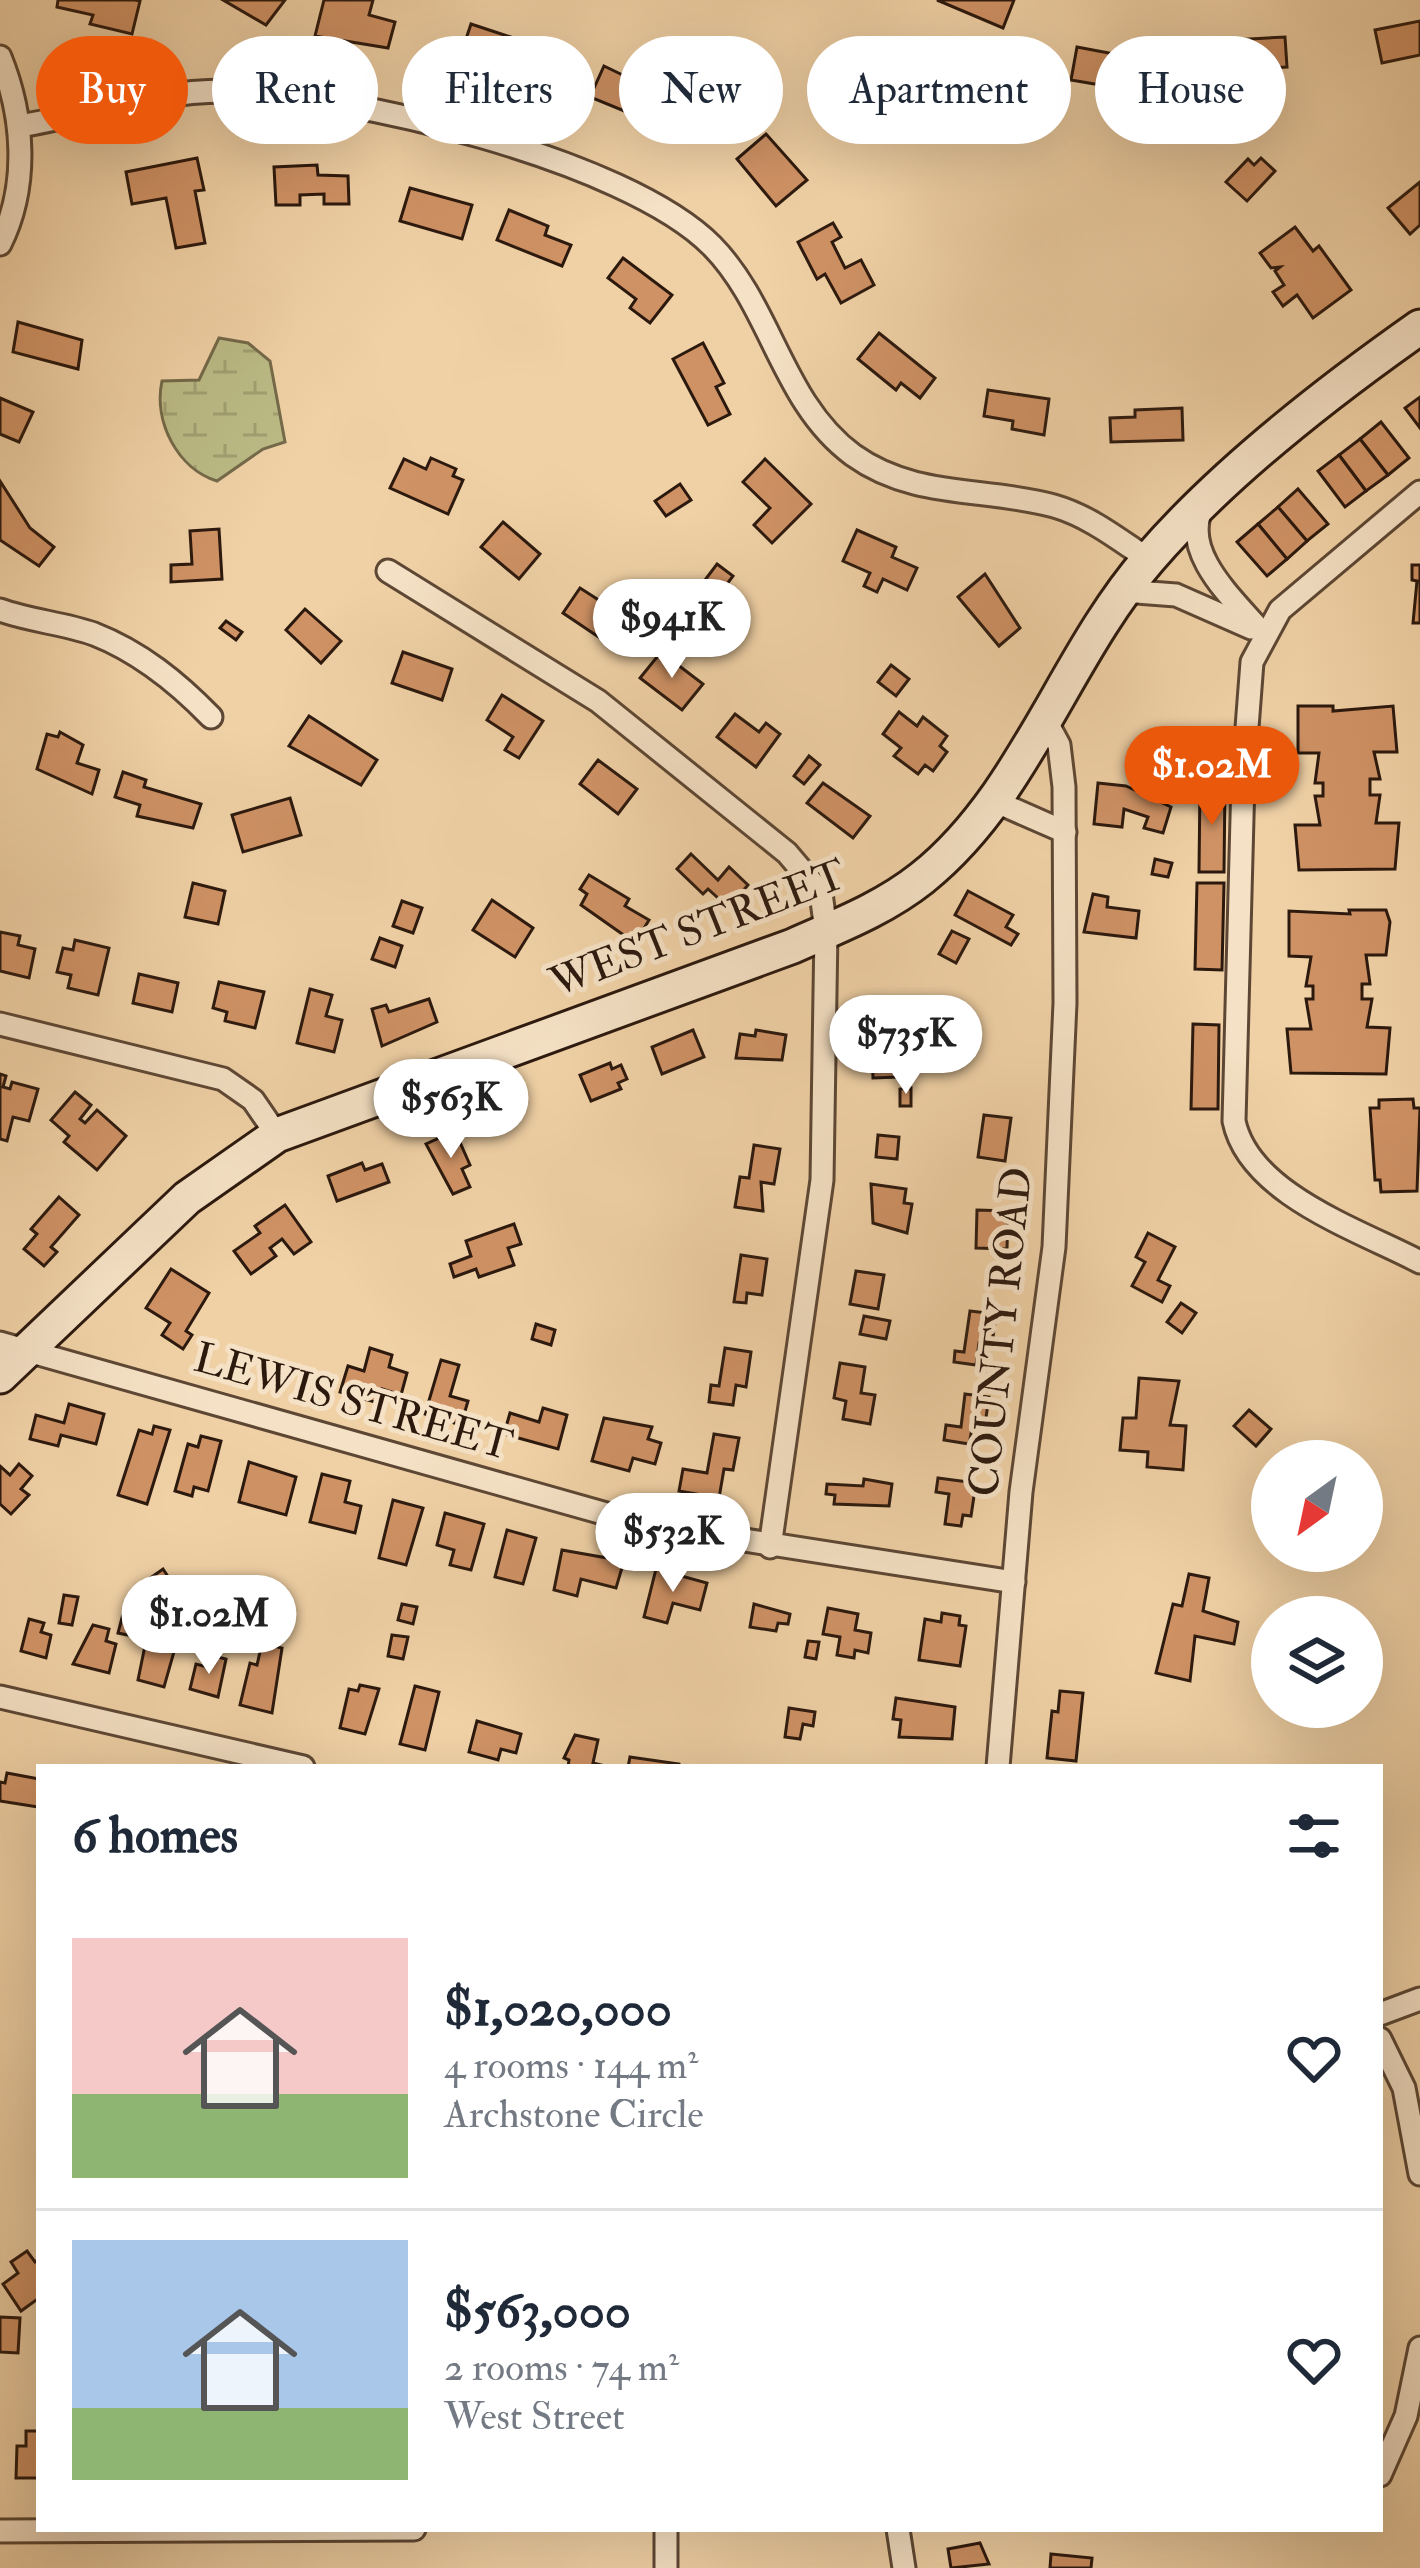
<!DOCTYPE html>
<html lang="en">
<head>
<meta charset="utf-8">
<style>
  :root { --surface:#fff; --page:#f2f2f3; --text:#1f2937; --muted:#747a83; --line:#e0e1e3; --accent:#ea580c }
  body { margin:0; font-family:"IM FELL Double Pica",serif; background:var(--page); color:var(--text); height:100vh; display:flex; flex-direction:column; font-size:45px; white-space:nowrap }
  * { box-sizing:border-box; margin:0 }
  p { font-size:39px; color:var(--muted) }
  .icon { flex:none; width:66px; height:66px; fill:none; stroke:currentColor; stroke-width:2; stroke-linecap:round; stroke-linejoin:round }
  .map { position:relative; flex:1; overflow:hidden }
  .drawer { position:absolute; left:36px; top:1764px; width:1347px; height:768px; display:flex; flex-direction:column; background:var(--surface); border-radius:0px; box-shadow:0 12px 48px #0002 }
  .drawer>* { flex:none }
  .hud { position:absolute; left:36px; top:36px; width:1350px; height:108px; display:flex; gap:24px }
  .needle { width:78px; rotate:213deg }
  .tools { position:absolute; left:1251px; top:1440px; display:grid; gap:24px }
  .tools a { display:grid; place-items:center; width:132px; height:132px; border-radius:50%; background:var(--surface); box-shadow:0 12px 48px #0002; font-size:60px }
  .price { position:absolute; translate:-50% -102px; padding:0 27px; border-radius:42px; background:#fff; color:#222; font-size:39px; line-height:78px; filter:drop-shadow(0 3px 6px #0008) }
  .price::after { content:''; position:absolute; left:50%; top:72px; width:36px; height:27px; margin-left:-18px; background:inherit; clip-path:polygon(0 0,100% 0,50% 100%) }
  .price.current { background:var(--accent); color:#fff }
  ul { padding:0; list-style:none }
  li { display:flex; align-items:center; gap:36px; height:300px; padding:0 36px }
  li+li { border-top:3px solid var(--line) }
  li span { display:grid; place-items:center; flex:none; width:336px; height:240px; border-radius:0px; color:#555 }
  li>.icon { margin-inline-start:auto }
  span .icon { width:144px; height:144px; fill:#fffc; stroke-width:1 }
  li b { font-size:51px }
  h2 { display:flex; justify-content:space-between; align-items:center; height:144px; padding:0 36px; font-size:51px }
  .tag { padding:0 42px; border-radius:54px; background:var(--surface); box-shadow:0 12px 48px #0002; font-size:42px; line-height:108px }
  .tag.current { background:var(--accent); color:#fff }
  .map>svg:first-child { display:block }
  .wetland { fill:url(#wetland-marsh); stroke:#746a4a; stroke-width:3 }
  .building { fill:#cf9265; stroke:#2c190e; stroke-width:3 }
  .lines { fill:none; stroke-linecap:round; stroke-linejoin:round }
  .street-casing { stroke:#5d4734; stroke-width:27 }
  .secondary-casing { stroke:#2c190e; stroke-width:39 }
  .street { stroke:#f5e1c5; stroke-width:21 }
  .secondary { stroke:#f5e1c5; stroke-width:33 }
  .labels { text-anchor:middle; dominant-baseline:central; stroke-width:10; stroke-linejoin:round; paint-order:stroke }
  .street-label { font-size:42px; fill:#2c190e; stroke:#f5e1c5 }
</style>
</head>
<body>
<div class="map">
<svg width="1420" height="2568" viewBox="0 0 1420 2568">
  <defs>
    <pattern id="wetland-marsh" width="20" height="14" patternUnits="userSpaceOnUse" patternTransform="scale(3)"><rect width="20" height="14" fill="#bbbb86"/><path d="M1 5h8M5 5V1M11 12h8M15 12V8" fill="none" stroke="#a1a072"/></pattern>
  </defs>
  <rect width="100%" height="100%" fill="#f0d1a6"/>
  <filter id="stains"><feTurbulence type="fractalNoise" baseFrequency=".00167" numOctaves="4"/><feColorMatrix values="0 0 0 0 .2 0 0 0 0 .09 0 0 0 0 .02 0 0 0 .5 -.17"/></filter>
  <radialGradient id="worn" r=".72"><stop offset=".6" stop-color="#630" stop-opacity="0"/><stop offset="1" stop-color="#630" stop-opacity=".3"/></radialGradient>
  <path class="wetland" d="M219,338L248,343L270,361L285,442L263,449L217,481C178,469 153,422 162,381L199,380Z"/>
  <g class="building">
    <polygon points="58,0 135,0 140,1 132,34 90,24 93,15 57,7"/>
    <polygon points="223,0 285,0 266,25"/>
    <polygon points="324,0 373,0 369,15 395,22 388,48 315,36"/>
    <polygon points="937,0 1014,0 1003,28"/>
    <polygon points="1420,21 1420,55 1382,63 1375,30"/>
    <polygon points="471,24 538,46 529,75 460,57"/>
    <polygon points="1285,37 1287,67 1206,72 1205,55 1233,53 1233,40"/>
    <polygon points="1077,47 1130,57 1124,89 1071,80"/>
    <polygon points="604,66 668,97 656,124 590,97"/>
    <polygon points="822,95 836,109 829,116 815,102"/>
    <polygon points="766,134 807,180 776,206 737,159"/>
    <polygon points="197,158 204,190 195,191 205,243 176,248 166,198 132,204 126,172"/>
    <polygon points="1261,158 1275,171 1247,201 1226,182 1248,159 1254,165"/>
    <polygon points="317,165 318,175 348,176 349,204 324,204 324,194 300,195 300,205 276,205 274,167"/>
    <polygon points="1420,182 1420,225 1410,234 1388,208"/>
    <polygon points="410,188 472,205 462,239 400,221"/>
    <polygon points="509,210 548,226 545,235 571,245 562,266 497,240"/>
    <polygon points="833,223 841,237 832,242 845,268 861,260 874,285 841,303 825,274 817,279 798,242"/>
    <polygon points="1295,227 1313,251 1319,246 1351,290 1313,318 1297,295 1283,306 1273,292 1284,285 1275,271 1280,267 1271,268 1260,253"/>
    <polygon points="623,258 672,295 650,323 630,308 636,299 608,278"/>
    <polygon points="18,322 82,340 78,369 13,352"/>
    <polygon points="879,333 935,378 920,398 901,383 896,390 858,359"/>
    <polygon points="703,343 724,383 716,387 730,414 708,425 673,359"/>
    <polygon points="988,390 1049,399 1044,435 1012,429 1013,421 984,416"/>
    <polygon points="1420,397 1420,428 1405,408"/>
    <polygon points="0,398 33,412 19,442 0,434"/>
    <polygon points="1182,408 1183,440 1111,442 1110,418 1135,417 1135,410"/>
    <polygon points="1381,422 1409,458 1388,475 1360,439"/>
    <polygon points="1360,439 1388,475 1366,491 1339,455"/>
    <polygon points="1339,455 1366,491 1345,507 1318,471"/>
    <polygon points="431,458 456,469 453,476 463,480 448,514 390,488 404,459 426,469"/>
    <polygon points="765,459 811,504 772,543 754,525 770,508 743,482"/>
    <polygon points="0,481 30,528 54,547 39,566 0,540"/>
    <polygon points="680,484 691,500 666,516 655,501"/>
    <polygon points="1298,489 1328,524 1307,541 1278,507"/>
    <polygon points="1278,507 1307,541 1287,559 1258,524"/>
    <polygon points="503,522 540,554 519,579 481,547"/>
    <polygon points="1258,524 1287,559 1267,576 1237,542"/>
    <polygon points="219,529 222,579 171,582 171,565 192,564 190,531"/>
    <polygon points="857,530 896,547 892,557 917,568 907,590 883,579 877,592 864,586 870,573 843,561"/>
    <polygon points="717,564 733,576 721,592 705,580"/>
    <polygon points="1412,565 1420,565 1420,623 1413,623 1417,581 1412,580"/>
    <polygon points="985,574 1020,628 999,646 958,597"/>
    <polygon points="580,588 608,606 615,595 631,605 606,642 563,613"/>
    <polygon points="305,609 341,641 321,663 286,630"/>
    <polygon points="226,621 242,632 236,640 220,628"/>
    <polygon points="403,652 452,669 442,700 392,683"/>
    <polygon points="661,652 703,684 682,710 640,678"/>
    <polygon points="891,665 909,679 896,696 878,682"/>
    <polygon points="502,695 543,721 519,758 505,750 513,737 487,720"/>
    <polygon points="1298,706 1333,706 1333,711 1393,706 1397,752 1374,752 1380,779 1370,779 1370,795 1380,795 1376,823 1399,823 1395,869 1299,870 1295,825 1320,825 1315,796 1323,796 1323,783 1315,783 1319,753 1298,753"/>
    <polygon points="899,712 917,726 923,717 947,736 940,746 947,752 933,771 925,765 918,774 894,756 901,748 883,734"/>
    <polygon points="735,714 759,732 766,723 780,734 756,767 717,737"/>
    <polygon points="309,716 377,760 361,785 289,746"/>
    <polygon points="60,732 83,745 77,763 99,770 92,794 37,769 47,734 58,737"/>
    <polygon points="809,756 820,765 804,784 794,776"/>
    <polygon points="598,760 637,789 618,814 580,784"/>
    <polygon points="123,772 146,780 144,787 201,804 193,828 137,816 140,805 115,797"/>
    <polygon points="823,783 870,816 853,838 807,803"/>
    <polygon points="1098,783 1126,786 1171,807 1163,833 1144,828 1148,817 1124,809 1122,827 1094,824"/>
    <polygon points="1200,785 1225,785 1224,872 1199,872"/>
    <polygon points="290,798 301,835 243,852 232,815"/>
    <polygon points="691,854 718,880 729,867 748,885 728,907 708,889 703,894 677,869"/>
    <polygon points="1155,859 1172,863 1168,877 1152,874"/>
    <polygon points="589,875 629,899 625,906 649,920 635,943 581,905 587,894 580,889"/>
    <polygon points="193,883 225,891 218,924 185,917"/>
    <polygon points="1197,883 1224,883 1222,970 1195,969"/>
    <polygon points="968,891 1013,915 1006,927 1018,934 1011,945 955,915"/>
    <polygon points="1093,894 1108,897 1107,907 1139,911 1136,938 1084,932"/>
    <polygon points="492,900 533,928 515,957 473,930"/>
    <polygon points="402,901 422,908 413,933 393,926"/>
    <polygon points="1349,910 1386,910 1390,922 1386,955 1366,955 1370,984 1362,984 1362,999 1372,999 1367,1027 1390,1028 1386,1074 1291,1073 1287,1029 1311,1029 1306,999 1313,999 1313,986 1306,986 1311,957 1289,956 1289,911 1350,914"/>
    <polygon points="952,931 969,939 956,963 939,954"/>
    <polygon points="0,932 20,936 18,945 35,949 29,978 0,971"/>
    <polygon points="380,938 402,946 395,967 372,959"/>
    <polygon points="75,940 109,948 98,995 68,988 71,975 57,972 63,948 73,950"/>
    <polygon points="139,974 178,983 172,1012 133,1003"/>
    <polygon points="219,982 264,992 255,1028 225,1021 227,1012 213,1008"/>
    <polygon points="310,989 332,995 326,1016 342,1020 334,1052 297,1043"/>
    <polygon points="429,999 437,1022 382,1046 372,1009 386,1005 389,1012"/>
    <polygon points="1193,1024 1219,1025 1218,1109 1191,1109"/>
    <polygon points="887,1027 898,1027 899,1077 873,1078 872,1034 887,1034"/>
    <polygon points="693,1030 704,1057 662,1074 652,1047"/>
    <polygon points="756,1030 786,1035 782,1060 736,1058 740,1034 755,1036"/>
    <polygon points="610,1063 612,1069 621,1065 627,1079 618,1083 621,1089 591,1101 580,1075"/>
    <polygon points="0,1074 6,1076 3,1087 10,1089 12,1082 38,1089 29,1121 13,1117 7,1141 0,1139"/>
    <polygon points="911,1088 911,1106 900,1106 900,1089"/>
    <polygon points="75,1092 91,1105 80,1119 85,1123 97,1110 126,1136 97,1170 64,1142 69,1136 51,1120"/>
    <polygon points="1413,1099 1414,1108 1420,1108 1417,1191 1381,1192 1380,1180 1375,1180 1370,1108 1379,1108 1379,1100"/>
    <polygon points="984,1115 1011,1118 1005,1161 978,1157"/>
    <polygon points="455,1131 470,1165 462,1169 470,1187 453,1194 426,1144"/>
    <polygon points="878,1135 899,1137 897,1159 876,1157"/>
    <polygon points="754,1145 780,1149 774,1184 761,1182 763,1211 735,1207 740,1177 749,1178"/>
    <polygon points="362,1163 365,1170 382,1164 389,1182 337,1201 328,1176"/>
    <polygon points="871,1184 906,1189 904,1203 912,1204 907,1233 873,1223"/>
    <polygon points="59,1197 79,1215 51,1247 57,1252 44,1266 24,1249 37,1234 31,1229"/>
    <polygon points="285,1205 311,1242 294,1254 282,1239 270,1248 276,1256 251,1274 234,1251 260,1233 255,1226"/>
    <polygon points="977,1210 1008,1211 1007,1249 976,1248"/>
    <polygon points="514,1224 521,1244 508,1248 514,1265 479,1277 476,1269 454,1277 450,1264 471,1256 466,1241"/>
    <polygon points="1148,1233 1175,1247 1158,1280 1170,1286 1162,1302 1132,1286 1145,1262 1136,1257"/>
    <polygon points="741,1255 767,1259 762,1295 747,1293 746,1303 734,1302"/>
    <polygon points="171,1269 209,1293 186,1331 192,1335 183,1349 162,1335 170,1323 146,1308"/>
    <polygon points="856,1271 884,1275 878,1309 850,1304"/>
    <polygon points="1181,1303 1196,1313 1182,1333 1167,1322"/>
    <polygon points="970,1311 996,1314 992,1345 979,1343 976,1365 954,1362 955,1351 964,1352"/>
    <polygon points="864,1316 890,1321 886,1339 860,1334"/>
    <polygon points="536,1324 555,1330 551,1345 532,1339"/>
    <polygon points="370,1348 392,1355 389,1367 407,1373 401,1395 382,1389 378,1403 340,1392 348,1366 364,1371"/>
    <polygon points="725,1348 751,1352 746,1387 736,1385 733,1405 709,1402 711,1385 719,1386"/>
    <polygon points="441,1360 459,1365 450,1396 468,1401 461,1425 425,1414"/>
    <polygon points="840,1363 865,1367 861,1393 875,1395 870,1424 843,1419 846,1401 834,1398"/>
    <polygon points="1139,1378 1179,1381 1170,1425 1186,1426 1183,1470 1147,1467 1148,1452 1120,1450 1123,1418 1136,1418"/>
    <polygon points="965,1394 989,1397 984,1431 972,1429 969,1444 944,1440 946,1425 961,1427"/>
    <polygon points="69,1404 104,1414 96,1444 61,1435 58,1446 30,1439 36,1415 64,1423"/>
    <polygon points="543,1408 567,1415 558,1449 504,1434 510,1413 539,1422"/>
    <polygon points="1249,1410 1271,1429 1256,1446 1234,1426"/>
    <polygon points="604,1418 652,1427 648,1439 661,1443 655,1464 633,1458 629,1471 592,1461"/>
    <polygon points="154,1426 170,1430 147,1504 118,1495 139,1430 152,1434"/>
    <polygon points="714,1434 739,1438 733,1470 724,1469 719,1498 679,1491 683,1469 707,1473"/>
    <polygon points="201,1436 221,1441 208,1491 194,1487 192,1496 175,1491 188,1444 198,1447"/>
    <polygon points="249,1462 296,1477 286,1515 239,1502"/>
    <polygon points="19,1464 32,1476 21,1489 29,1495 11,1514 0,1504 0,1466 10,1475"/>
    <polygon points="322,1474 350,1481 345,1502 361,1506 355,1533 310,1522"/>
    <polygon points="938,1478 976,1483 971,1516 963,1515 961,1526 945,1524 949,1494 936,1492"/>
    <polygon points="864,1479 892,1484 889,1506 834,1504 835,1495 826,1494 827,1484 863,1486"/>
    <polygon points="393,1500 423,1508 406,1565 379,1558"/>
    <polygon points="445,1513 484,1524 471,1570 450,1565 454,1550 437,1545"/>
    <polygon points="507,1530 536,1538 523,1584 495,1577"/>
    <polygon points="562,1550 624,1561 616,1588 581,1579 577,1596 554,1590"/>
    <polygon points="163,1569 171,1581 157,1591 149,1579"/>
    <polygon points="656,1569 707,1583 700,1610 673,1603 667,1623 644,1617"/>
    <polygon points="1189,1574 1209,1578 1203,1611 1238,1622 1234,1644 1195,1636 1190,1681 1156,1673 1173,1604 1182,1606"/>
    <polygon points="64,1595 78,1597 72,1625 59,1623"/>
    <polygon points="402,1604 417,1607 413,1624 398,1620"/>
    <polygon points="754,1604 790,1614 788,1624 778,1623 776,1631 750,1627"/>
    <polygon points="828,1608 858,1614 855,1630 871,1633 868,1653 855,1650 854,1658 837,1655 840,1637 823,1634"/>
    <polygon points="124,1610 137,1613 132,1636 118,1633"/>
    <polygon points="942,1613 960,1616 959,1625 966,1626 960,1666 919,1660 925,1619 941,1622"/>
    <polygon points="29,1619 44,1623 41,1632 51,1635 46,1658 21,1651"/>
    <polygon points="93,1625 109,1629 106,1641 116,1644 109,1673 73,1664"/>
    <polygon points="149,1626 179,1634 164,1687 138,1680"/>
    <polygon points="392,1635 408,1637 403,1659 388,1656"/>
    <polygon points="808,1641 819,1642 816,1659 805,1657"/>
    <polygon points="262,1643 282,1648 272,1713 240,1705 250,1663 257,1665"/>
    <polygon points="210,1655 226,1659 218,1697 190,1689 196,1664 207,1667"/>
    <polygon points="360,1685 379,1689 365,1734 340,1728 349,1689 358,1691"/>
    <polygon points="415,1686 439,1692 425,1750 400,1744"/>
    <polygon points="1060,1691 1083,1693 1076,1761 1047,1758 1052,1711 1058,1712"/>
    <polygon points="896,1698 955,1707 952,1739 899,1737 901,1720 893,1719"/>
    <polygon points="789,1708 815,1712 813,1726 803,1724 800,1739 785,1737"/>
    <polygon points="477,1721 521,1734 516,1753 501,1749 498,1760 469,1752"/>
    <polygon points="575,1735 598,1740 593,1763 609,1767 568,1767 569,1760 564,1758"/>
    <polygon points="630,1757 679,1764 679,1767 628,1767"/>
    <polygon points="7,1773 39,1779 38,1807 0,1801 0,1782 5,1783"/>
    <polygon points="27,2251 35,2262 39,2259 39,2298 21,2311 3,2284 18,2273 11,2262"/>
    <polygon points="0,2317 20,2318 18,2353 0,2352"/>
    <polygon points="26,2431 39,2431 38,2478 16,2478 17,2446 26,2446"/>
    <polygon points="980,2543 989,2564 951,2568 948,2549"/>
    <polygon points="1051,2554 1092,2558 1091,2568 1050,2568"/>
  </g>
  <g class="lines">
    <defs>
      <g id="street">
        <path d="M0,57C24,116 29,186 0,244"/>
        <path d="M19,126C88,115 154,91 224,91C346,93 626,159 712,246C772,307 782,403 853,455C914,499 985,487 1054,506C1089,516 1118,539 1148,559"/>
        <path d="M1420,492L1280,610L1252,662L1243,780L1234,1121C1249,1194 1359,1230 1420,1262"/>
        <path d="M1202,508C1180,554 1236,601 1263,634"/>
        <polyline points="388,571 598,701 787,853 821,893 826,931 822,1180 770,1547"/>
        <polyline points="1123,591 1176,595 1251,628"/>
        <path d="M0,610C30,621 63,623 94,634C140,652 177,682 211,717"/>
        <polyline points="992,800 1065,832"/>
        <polyline points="0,1024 223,1079 253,1100 277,1135"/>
        <polyline points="0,1343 642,1524 1014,1582"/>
        <polyline points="0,1697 303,1767"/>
        <polyline points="998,1767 1021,1492 1054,1247 1065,1003 1064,787 1059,745 1045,719"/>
        <polyline points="1380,2014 1420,1999"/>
        <polyline points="1380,2039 1404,2088 1420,2174"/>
        <polyline points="1380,2475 1406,2416 1420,2348"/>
        <polyline points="666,2529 666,2568"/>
        <polyline points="898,2529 904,2568"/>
        <polyline points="0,2531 414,2529"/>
      </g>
      <path id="secondary" d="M0,1376L187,1198L277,1135L793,946C838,926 883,909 922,878C1025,796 1064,657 1149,559C1222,474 1329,391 1420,327"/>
    </defs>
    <use href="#street" class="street-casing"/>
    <use href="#secondary" class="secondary-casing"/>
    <use href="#street" class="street"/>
    <use href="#secondary" class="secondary"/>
  </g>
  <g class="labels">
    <g class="street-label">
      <text transform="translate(698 929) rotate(-21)">WEST STREET</text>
      <text transform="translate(1001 1332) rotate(-84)">COUNTY ROAD</text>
      <text transform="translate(353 1402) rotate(16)">LEWIS STREET</text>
    </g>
  </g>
  <rect width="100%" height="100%" filter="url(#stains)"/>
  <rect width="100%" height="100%" fill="url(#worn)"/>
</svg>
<div class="tools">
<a><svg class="needle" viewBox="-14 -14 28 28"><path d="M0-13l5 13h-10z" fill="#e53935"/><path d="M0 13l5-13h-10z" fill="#747a83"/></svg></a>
<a><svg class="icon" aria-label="layers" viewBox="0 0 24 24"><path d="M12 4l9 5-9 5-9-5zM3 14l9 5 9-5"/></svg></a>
</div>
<b class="price" style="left:672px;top:681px">$941K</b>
<b class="price current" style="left:1212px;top:828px">$1.02M</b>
<b class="price" style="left:906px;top:1097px">$735K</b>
<b class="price" style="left:451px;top:1161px">$563K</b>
<b class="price" style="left:673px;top:1595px">$532K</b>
<b class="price" style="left:209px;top:1677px">$1.02M</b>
<div class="hud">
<a class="tag current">Buy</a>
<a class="tag">Rent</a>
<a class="tag">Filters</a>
<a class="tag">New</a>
<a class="tag">Apartment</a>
<a class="tag">House</a>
</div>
<section class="drawer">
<h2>6 homes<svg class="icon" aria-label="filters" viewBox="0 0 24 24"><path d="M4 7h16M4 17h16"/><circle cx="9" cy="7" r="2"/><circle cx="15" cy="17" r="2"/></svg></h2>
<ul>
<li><span style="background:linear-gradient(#f6c9c9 65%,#8fb573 0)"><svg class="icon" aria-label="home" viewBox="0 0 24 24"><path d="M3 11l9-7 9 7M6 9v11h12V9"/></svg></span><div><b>$1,020,000</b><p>4 rooms · 144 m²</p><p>Archstone Circle</p></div><svg class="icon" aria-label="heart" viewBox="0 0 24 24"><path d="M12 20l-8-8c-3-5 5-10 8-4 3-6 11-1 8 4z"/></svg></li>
<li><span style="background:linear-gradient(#a9c7e8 70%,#8fb573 0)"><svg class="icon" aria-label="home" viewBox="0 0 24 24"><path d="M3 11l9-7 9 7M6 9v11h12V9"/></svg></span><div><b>$563,000</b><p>2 rooms · 74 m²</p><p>West Street</p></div><svg class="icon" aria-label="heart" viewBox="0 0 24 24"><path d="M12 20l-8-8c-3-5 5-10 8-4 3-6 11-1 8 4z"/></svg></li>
</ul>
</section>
</div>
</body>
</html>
